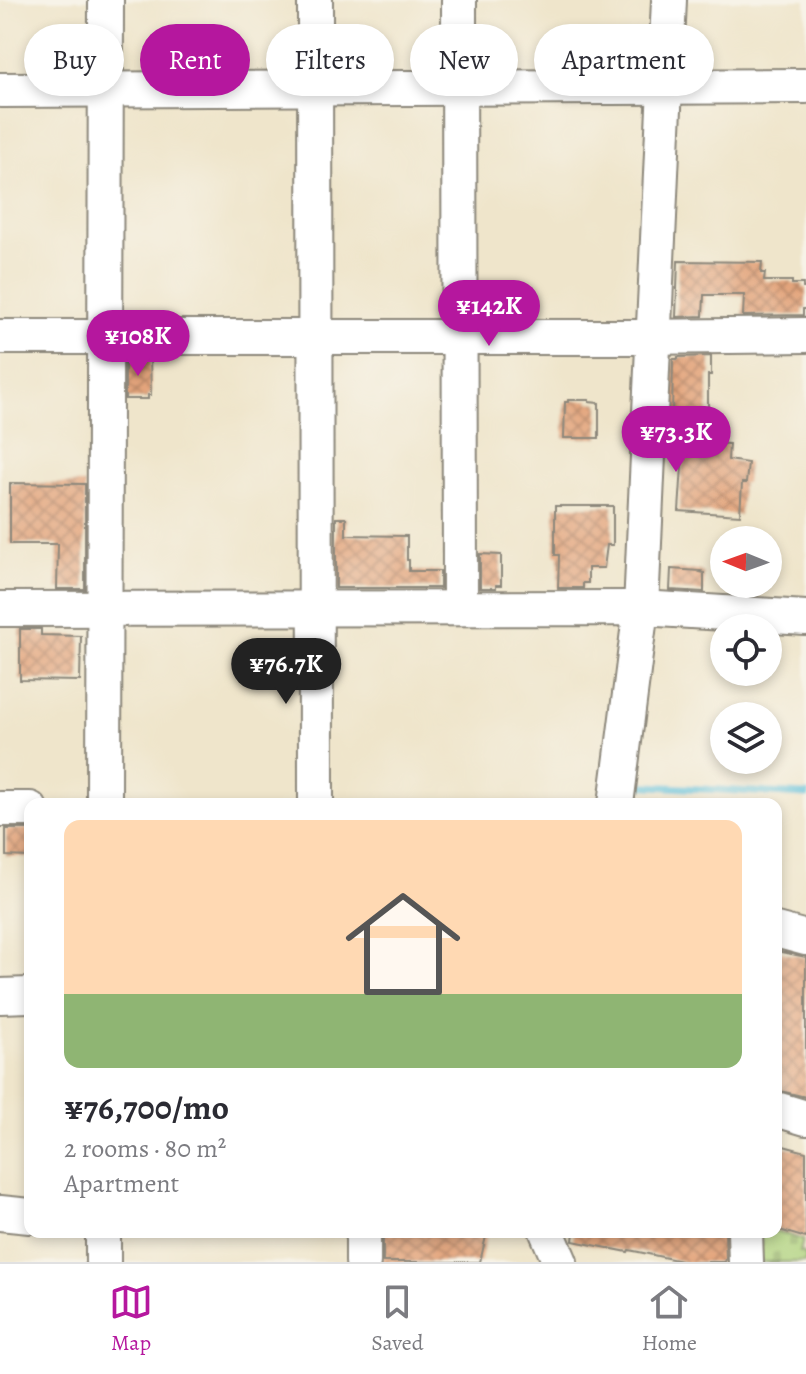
<!DOCTYPE html>
<html lang="en">
<head>
<meta charset="utf-8">
<style>
  :root { --surface:#fff; --page:#f7f7f7; --text:#2b2b33; --muted:#7c7c81; --line:#e1e1e2; --accent:#b5179e }
  body { margin:0; font-family:Alegreya,serif; background:var(--page); color:var(--text); height:100vh; display:flex; flex-direction:column; font-size:30px; white-space:nowrap }
  * { box-sizing:border-box; margin:0 }
  p { font-size:26px; color:var(--muted) }
  .icon { flex:none; width:44px; height:44px; fill:none; stroke:currentColor; stroke-width:2; stroke-linecap:round; stroke-linejoin:round }
  .map { position:relative; flex:1; overflow:hidden }
  .sheet { position:absolute; left:24px; top:798px; width:758px; height:440px; display:flex; flex-direction:column; background:var(--surface); border-radius:16px; box-shadow:0 4px 12px #0003 }
  .sheet>* { flex:none }
  .top-card { position:absolute; left:24px; top:24px; width:758px; height:72px; display:flex; gap:16px }
  .needle { width:52px; rotate:271deg }
  .fabs { position:absolute; left:710px; top:526px; display:grid; gap:16px }
  .fabs a { display:grid; place-items:center; width:72px; height:72px; border-radius:50%; background:var(--surface); box-shadow:0 4px 12px #0003; font-size:40px }
  .price { position:absolute; translate:-50% -68px; padding:0 18px; border-radius:28px; background:var(--accent); color:#fff; font-size:26px; line-height:52px; filter:drop-shadow(0 2px 4px #0008) }
  .price::after { content:''; position:absolute; left:50%; top:48px; width:24px; height:18px; margin-left:-12px; background:inherit; clip-path:polygon(0 0,100% 0,50% 100%) }
  .price.current { background:#222; color:#fff }
  ul { padding:0; list-style:none }
  li { display:grid; align-content:center; gap:16px; height:424px; padding:0 40px }
  li+li { border-top:2px solid var(--line) }
  li span { display:grid; place-items:center; height:248px; border-radius:16px; color:#555 }
  li>.icon { margin-inline-start:auto }
  span .icon { width:144px; height:144px; fill:#fffc; stroke-width:1 }
  li b { font-size:34px }
  .chip { padding:0 28px; border-radius:36px; background:var(--surface); box-shadow:0 4px 12px #0003; font-size:28px; line-height:72px }
  .chip.current { background:var(--accent); color:#fff }
  .dock { display:flex; justify-content:space-around; align-items:center; height:112px; border-top:2px solid var(--line); background:var(--surface); font-size:22px; color:var(--muted) }
  .dock a { display:grid; justify-items:center; gap:4px }
  .dock .current { color:var(--accent) }
  .map>svg:first-child { display:block }
  .cemetery { fill:url(#cemetery-stones); stroke:#6c7e53; stroke-width:2 }
  .lines { fill:none; stroke-linecap:round; stroke-linejoin:round }
  .stream { stroke:#5cbfda; stroke-width:7 }
  .building { fill:url(#building-cross-hatch) }
  .minor-casing { stroke:#8d887b; stroke-width:38 }
  .minor { stroke:#fff; stroke-width:34 }
</style>
</head>
<body>
<div class="map">
<svg width="806" height="1262" viewBox="0 0 806 1262">
  <defs>
    <pattern id="cemetery-stones" width="16" height="16" patternUnits="userSpaceOnUse" patternTransform="scale(2)"><rect width="16" height="16" fill="#aed27b"/><path d="M2 7V4a2 2 0 0 1 4 0v3zM10 15v-3a2 2 0 0 1 4 0v3z" fill="#96b46a"/></pattern>
    <pattern id="building-cross-hatch" width="8" height="8" patternUnits="userSpaceOnUse" patternTransform="scale(2)"><rect width="8" height="8" fill="#e3a47c"/><path d="M0 0l8 8M0 8l8-8" fill="none" stroke="#b88666"/></pattern>
  </defs>
  <rect width="100%" height="100%" fill="#f7f3e8"/>
  <filter id="ink" filterUnits="userSpaceOnUse"><feTurbulence type="fractalNoise" baseFrequency=".0125" numOctaves="2"/><feDisplacementMap in="SourceGraphic" scale="16" xChannelSelector="R" yChannelSelector="G"/><feConvolveMatrix kernelMatrix="1 2 1 2 8 2 1 2 1" color-interpolation-filters="sRGB"/></filter>
  <filter id="wash" filterUnits="userSpaceOnUse"><feTurbulence type="fractalNoise" baseFrequency=".006" numOctaves="4" result="noise"/><feDisplacementMap in="SourceGraphic" scale="32" xChannelSelector="R" yChannelSelector="G"/><feGaussianBlur stdDeviation="1.8" result="paint"/><feColorMatrix in="noise" values="0 0 0 0 0 0 0 0 0 0 0 0 0 0 0 0 0 1.4 0 .05"/><feComposite in="paint" operator="in"/></filter>
  <g filter="url(#wash)">
    <rect width="100%" height="100%" fill="#efe5cb"/>
    <polygon class="cemetery" points="776,1231 803,1240 800,1252 806,1254 806,1262 752,1262 751,1232"/>
    <g class="lines">
      <polyline class="stream" points="632,790 633,785 806,795"/>
    </g>
    <g id="blocks">
      <g class="building">
        <polygon points="678,261 762,262 761,273 765,273 764,281 792,281 792,284 803,284 803,288 806,288 806,309 803,309 803,315 743,316 744,295 704,295 703,316 676,317"/>
        <polygon points="711,356 711,375 708,375 708,443 729,444 728,460 748,463 746,483 742,483 740,515 679,511 683,451 668,450 670,415 672,416 673,359 678,359 678,357"/>
        <polygon points="125,357 150,357 151,395 148,395 148,399 125,399"/>
        <polygon points="568,400 589,400 589,402 599,403 599,438 564,438 565,402 568,402"/>
        <polygon points="10,483 85,484 85,589 57,589 58,544 10,544"/>
        <polygon points="555,506 613,506 613,545 607,545 604,568 588,568 588,583 583,583 583,588 558,588 559,555 555,555"/>
        <polygon points="336,518 346,518 346,535 407,536 407,560 409,560 409,571 440,571 440,588 336,588"/>
        <polygon points="480,554 501,555 501,585 496,585 496,588 480,588"/>
        <polygon points="671,569 701,571 700,572 704,573 704,592 670,590"/>
        <polygon points="20,629 41,629 41,635 81,636 80,681 20,680"/>
        <polygon points="6,829 30,829 30,857 6,856"/>
        <polygon points="776,951 806,957 806,1097 776,1090"/>
        <polygon points="776,1144 806,1152 806,1238 776,1229"/>
        <polygon points="383,1232 487,1232 480,1262 383,1262"/>
        <polygon points="574,1232 725,1232 726,1259 725,1262 686,1262 629,1250 628,1252 573,1241"/>
      </g>
    </g>
  </g>
  <g filter="url(#ink)">
    <use href="#blocks" fill-opacity="0" stroke="#8d887b" stroke-width="2"/>
    <g class="lines">
      <defs>
        <g id="minor">
          <polyline points="315,0 316,804"/>
          <polyline points="459,0 460,608"/>
          <polyline points="0,90 806,86"/>
          <polyline points="0,337 639,337 806,335"/>
          <polyline points="0,609 641,608 806,618"/>
          <polyline points="104,804 106,0"/>
          <polyline points="616,804 641,608 669,0"/>
          <polyline points="0,809 30,809"/>
          <polyline points="776,930 806,938"/>
          <polyline points="0,996 30,995"/>
          <polyline points="776,1109 806,1118"/>
          <polyline points="0,1213 30,1216"/>
          <polyline points="547,1232 560,1262"/>
          <polyline points="745,1232 746,1262"/>
          <polyline points="103,1262 103,1232"/>
          <polyline points="363,1262 363,1232"/>
        </g>
      </defs>
      <use href="#minor" class="minor-casing"/>
      <use href="#minor" class="minor"/>
    </g>
  </g>
</svg>
<div class="fabs">
<a><svg class="needle" viewBox="-14 -14 28 28"><path d="M0-13l5 13h-10z" fill="#e53935"/><path d="M0 13l5-13h-10z" fill="#7c7c81"/></svg></a>
<a><svg class="icon" aria-label="locate" viewBox="0 0 24 24"><circle cx="12" cy="12" r="6"/><path d="M12 2v4M12 18v4M2 12h4M18 12h4"/></svg></a>
<a><svg class="icon" aria-label="layers" viewBox="0 0 24 24"><path d="M12 4l9 5-9 5-9-5zM3 14l9 5 9-5"/></svg></a>
</div>
<b class="price" style="left:489px;top:348px">¥142K</b>
<b class="price" style="left:138px;top:378px">¥108K</b>
<b class="price" style="left:676px;top:474px">¥73.3K</b>
<b class="price current" style="left:286px;top:706px">¥76.7K</b>
<div class="top-card">
<a class="chip">Buy</a>
<a class="chip current">Rent</a>
<a class="chip">Filters</a>
<a class="chip">New</a>
<a class="chip">Apartment</a>
</div>
<section class="sheet">
<ul>
<li><span style="background:linear-gradient(#ffd9b3 70%,#8fb573 0)"><svg class="icon" aria-label="home" viewBox="0 0 24 24"><path d="M3 11l9-7 9 7M6 9v11h12V9"/></svg></span><div><b>¥76,700/mo</b><p>2 rooms · 80 m²</p><p>Apartment</p></div></li>
</ul>
</section>
</div>
<nav class="dock">
<a class="current"><svg class="icon" aria-label="map" viewBox="0 0 24 24"><path d="M3 6l6-2 6 2 6-2v14l-6 2-6-2-6 2zM9 4v14M15 6v14"/></svg>Map</a>
<a><svg class="icon" aria-label="saved" viewBox="0 0 24 24"><path d="M7 4h10v16l-5-4-5 4z"/></svg>Saved</a>
<a><svg class="icon" aria-label="home" viewBox="0 0 24 24"><path d="M3 11l9-7 9 7M6 9v11h12V9"/></svg>Home</a>
</nav>
</body>
</html>
